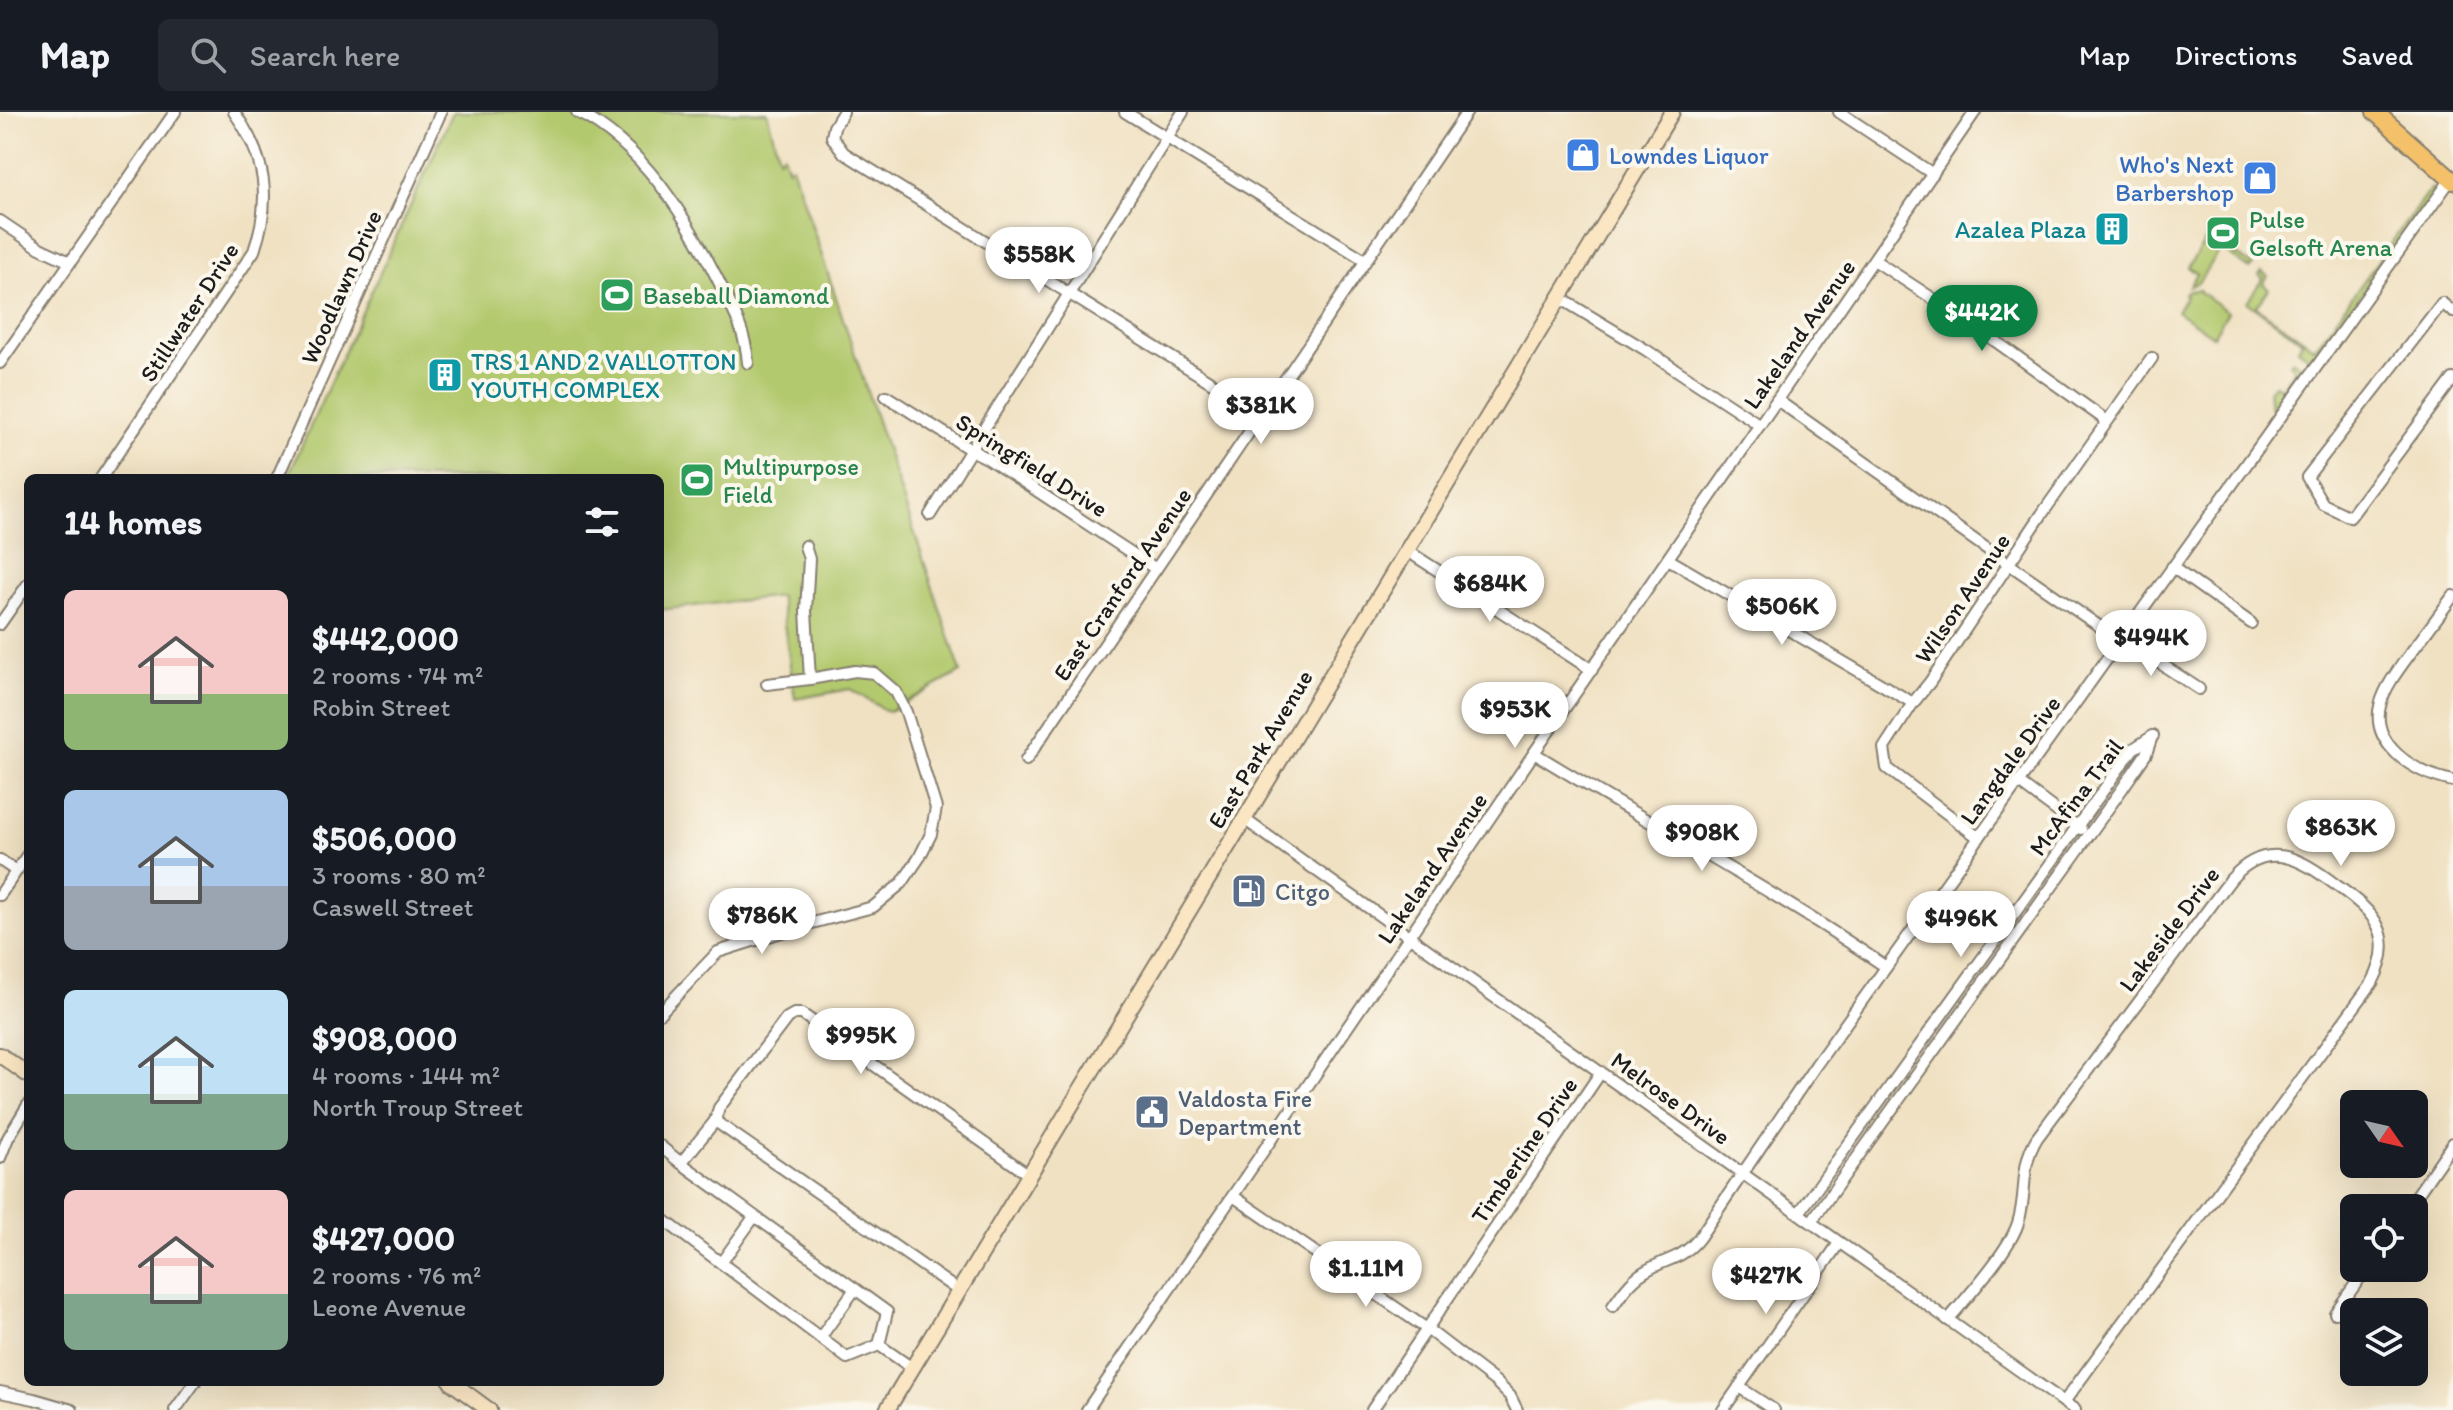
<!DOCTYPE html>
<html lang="en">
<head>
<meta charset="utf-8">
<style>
  :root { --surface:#171b24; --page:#242831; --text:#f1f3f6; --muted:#9ea1a6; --line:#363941; --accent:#0b8043 }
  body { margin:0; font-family:Itim,sans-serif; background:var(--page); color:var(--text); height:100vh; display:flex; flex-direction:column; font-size:30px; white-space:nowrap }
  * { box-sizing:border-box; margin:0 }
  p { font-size:26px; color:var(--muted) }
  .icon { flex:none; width:44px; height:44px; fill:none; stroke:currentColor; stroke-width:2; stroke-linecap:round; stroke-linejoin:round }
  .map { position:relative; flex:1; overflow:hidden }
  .panel { position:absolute; left:24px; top:362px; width:640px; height:912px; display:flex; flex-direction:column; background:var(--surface); border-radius:12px; box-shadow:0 8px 32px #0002 }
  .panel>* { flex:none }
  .needle { width:52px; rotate:124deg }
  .fabs { position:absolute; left:2340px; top:978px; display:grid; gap:16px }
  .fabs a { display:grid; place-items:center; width:88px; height:88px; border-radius:12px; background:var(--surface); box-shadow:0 8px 32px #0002; font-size:40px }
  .price { position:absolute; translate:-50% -68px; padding:0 18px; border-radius:28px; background:#fff; color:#222; font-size:26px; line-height:52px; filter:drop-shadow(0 2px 4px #0008) }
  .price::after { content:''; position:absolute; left:50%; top:48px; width:24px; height:18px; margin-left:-12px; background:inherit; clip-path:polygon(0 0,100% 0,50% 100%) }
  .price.current { background:var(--accent); color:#fff }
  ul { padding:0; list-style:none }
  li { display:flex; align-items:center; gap:24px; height:200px; padding:0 40px }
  li span { display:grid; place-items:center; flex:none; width:224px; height:160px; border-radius:12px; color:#555 }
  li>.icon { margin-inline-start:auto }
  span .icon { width:96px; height:96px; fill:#fffc; stroke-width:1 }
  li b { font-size:34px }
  h2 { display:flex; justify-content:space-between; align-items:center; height:96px; padding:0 40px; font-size:34px }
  header { display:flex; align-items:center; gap:48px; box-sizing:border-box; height:112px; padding:0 40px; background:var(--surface); border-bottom:2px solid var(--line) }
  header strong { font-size:38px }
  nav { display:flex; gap:44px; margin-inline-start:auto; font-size:28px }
  .search { width:560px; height:72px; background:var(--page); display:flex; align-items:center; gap:20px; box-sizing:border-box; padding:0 28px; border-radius:12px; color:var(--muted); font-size:30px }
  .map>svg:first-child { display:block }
  .green { fill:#b3c96e; stroke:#687245; stroke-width:2 }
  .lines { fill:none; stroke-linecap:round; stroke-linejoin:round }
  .street-casing { stroke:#867e6f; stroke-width:14 }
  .secondary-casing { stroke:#867e6f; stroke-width:18 }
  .primary-casing { stroke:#867e6f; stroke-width:20 }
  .street { stroke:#fff; stroke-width:10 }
  .secondary { stroke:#fbe6c3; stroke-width:14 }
  .primary { stroke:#f4c16a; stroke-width:16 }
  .labels { text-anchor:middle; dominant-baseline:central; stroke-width:8; stroke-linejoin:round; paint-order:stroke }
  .shop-label { font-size:24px; fill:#366cbe; stroke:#fbf7ec; text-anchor:start }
  .leisure-label { font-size:24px; fill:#27864d; stroke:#fbf7ec; text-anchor:start }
  .culture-label { font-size:24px; fill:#0d838f; stroke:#fbf7ec; text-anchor:end }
  .street-label { font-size:24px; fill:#1c1c1c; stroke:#fbf7ec }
  .service-label { font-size:24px; fill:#4e5e75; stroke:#fbf7ec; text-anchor:start }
</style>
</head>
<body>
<header>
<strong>Map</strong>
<div class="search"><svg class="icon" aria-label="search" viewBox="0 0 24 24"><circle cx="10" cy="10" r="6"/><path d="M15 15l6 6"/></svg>Search here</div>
<nav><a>Map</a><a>Directions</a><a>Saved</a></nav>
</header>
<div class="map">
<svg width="2453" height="1298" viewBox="0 0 2453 1298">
  <rect width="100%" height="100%" fill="#fbf7ec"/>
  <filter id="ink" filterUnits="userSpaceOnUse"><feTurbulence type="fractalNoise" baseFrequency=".0125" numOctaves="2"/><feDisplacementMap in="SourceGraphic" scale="16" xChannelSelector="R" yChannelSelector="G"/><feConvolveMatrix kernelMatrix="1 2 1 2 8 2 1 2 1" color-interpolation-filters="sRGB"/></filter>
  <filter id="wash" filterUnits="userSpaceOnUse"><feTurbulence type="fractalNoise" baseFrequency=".006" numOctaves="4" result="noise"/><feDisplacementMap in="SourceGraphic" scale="32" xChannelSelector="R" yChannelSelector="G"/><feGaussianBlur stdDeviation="1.8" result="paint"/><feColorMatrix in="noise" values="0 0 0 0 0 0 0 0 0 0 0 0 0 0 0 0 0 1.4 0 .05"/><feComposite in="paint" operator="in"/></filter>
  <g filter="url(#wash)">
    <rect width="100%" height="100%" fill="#f0e1c2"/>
    <g class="green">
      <polygon points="453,0 767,0 779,46 783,42 788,57 792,54 961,560 888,600 850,577 795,587 780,484 660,498 660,366 287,366"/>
      <polygon points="2431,76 2434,80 2430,87 2315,246 2310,246 2298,237 2302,229 2247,190 2263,166 2259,163 2262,160 2268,164 2263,172 2269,177 2256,195 2315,236"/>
      <polygon points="2207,122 2253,154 2250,157 2221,137 2198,171 2189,174 2197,162 2188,155 2206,128"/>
      <polygon points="2200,178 2200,180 2228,200 2213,224 2177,199 2186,184 2184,182 2186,179"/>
      <polygon points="2292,248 2302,255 2304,264 2284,292 2271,297 2269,278 2274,272 2281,276 2295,257 2289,251"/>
    </g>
  </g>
  <g filter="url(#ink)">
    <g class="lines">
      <defs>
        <g id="street">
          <path d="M577,0C642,33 685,103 717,166C731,194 746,219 748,251"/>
          <polyline points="843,0 834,15 832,25 844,41 1262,302"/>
          <polyline points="1125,0 1365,148"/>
          <polyline points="1839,0 1933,62"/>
          <polyline points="0,109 40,136 70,150"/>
          <polyline points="1874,148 1970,211 2107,309"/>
          <polyline points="1560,186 1646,238 1760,313"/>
          <polyline points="2453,200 2442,191 2307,365 2323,392 2350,405 2453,267"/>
          <polyline points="0,251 175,0"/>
          <polyline points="886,284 971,338 987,346 1156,457"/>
          <polyline points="1777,288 1990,439 2099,514 2122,526 2199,577"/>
          <path d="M101,366L254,139C272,87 266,45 234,0"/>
          <polyline points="277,366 441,0"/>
          <polyline points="930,403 1183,0"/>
          <polyline points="1406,438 1592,558"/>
          <polyline points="1668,447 1913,591"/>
          <polyline points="2172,455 2251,511"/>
          <path d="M2453,484C2439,503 2426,521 2412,539C2388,572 2359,606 2397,642C2412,656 2434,665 2453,669"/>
          <polyline points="0,512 28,472"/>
          <polyline points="767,572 810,567 806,499 809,447 805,434"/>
          <path d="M1534,641C1651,713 1773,777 1886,855"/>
          <polyline points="1026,648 1467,0"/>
          <polyline points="2019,671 2081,717"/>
          <polyline points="1244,707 2075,1298"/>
          <polyline points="1979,726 1887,656 1884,636 1913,591 1930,570 2042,402 2152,246"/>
          <polyline points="0,748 16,759"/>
          <polyline points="0,783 28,742"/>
          <polyline points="660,901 718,840 797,815 873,795 902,771 919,746 931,722 936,696 906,600 896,580 874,561 855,559 810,567"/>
          <polyline points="715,1009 719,996 787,906 794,902 802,902 1029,1063"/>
          <polyline points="660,1034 681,1051 715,1009 959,1179"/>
          <polyline points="0,1046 8,1026 28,993"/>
          <polyline points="681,1051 887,1200 879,1233"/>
          <polyline points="1233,1084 1427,1217 1496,1270 1510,1284 1517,1298"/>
          <polyline points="2408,1096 2453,1031"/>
          <polyline points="1799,1101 2133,637 2153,624"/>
          <polyline points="660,1105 847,1246 879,1233 912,1256"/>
          <polyline points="1811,1110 2122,677 2146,642 2152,624"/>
          <polyline points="721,1151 754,1105"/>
          <path d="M1613,1194C1622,1181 1631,1168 1644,1160C1666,1146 1682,1148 1699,1126L1816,953L2451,67"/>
          <polyline points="2335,1201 2367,1156"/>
          <path d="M1948,1208C1968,1184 2009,1139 2018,1111C2028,1080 2019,1055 2037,1026L2231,767C2267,726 2300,746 2336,773C2374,800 2398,823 2372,871L2064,1290"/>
          <polyline points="820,1226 855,1177"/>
          <polyline points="1739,1275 1774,1298"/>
          <polyline points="0,1280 34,1287 72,1298"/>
          <polyline points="175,1298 195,1270"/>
          <polyline points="1087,1298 1534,641 1975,0"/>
          <polyline points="1372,1298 1601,960"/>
          <polyline points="1723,1298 1839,1131"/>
        </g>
        <g id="secondary">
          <polyline points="0,943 28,963"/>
          <polyline points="451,1270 489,1298"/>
          <polyline points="887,1298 1672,0"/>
        </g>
        <polyline id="primary" points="2375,0 2453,69"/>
      </defs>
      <use href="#street" class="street-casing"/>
      <use href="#secondary" class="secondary-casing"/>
      <use href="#primary" class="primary-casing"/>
      <use href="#street" class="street"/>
      <use href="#secondary" class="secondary"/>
      <use href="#primary" class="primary"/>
    </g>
  </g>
  <defs>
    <symbol id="shop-square" viewBox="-11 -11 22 22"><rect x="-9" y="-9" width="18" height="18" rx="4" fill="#3f7fe0" stroke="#fbf7ec"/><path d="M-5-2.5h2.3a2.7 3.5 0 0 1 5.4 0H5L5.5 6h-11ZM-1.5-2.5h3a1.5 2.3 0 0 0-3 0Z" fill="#fff"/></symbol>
    <symbol id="building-square" viewBox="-11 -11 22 22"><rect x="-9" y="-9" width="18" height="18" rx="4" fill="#0f9aa8" stroke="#fbf7ec"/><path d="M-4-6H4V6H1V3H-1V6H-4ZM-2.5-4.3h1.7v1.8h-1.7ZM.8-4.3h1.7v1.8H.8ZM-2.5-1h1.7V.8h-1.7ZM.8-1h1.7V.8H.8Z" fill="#fff"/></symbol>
    <symbol id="stadium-square" viewBox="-11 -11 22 22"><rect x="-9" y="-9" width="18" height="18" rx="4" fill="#2e9e5b" stroke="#fbf7ec"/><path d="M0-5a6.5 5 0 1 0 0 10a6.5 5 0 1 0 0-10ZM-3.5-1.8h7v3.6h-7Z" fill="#fff"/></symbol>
    <symbol id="fuel-square" viewBox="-11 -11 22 22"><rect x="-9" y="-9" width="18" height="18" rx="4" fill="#5c6f8a" stroke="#fbf7ec"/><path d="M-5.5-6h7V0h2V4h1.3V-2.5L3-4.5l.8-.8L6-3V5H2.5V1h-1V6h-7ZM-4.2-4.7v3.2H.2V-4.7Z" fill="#fff"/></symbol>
    <symbol id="civic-square" viewBox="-11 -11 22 22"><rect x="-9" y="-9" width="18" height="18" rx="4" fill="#5c6f8a" stroke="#fbf7ec"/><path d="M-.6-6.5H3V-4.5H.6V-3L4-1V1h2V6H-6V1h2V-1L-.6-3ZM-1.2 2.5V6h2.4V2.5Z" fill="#fff"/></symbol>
  </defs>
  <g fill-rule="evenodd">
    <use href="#shop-square" x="1563" y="23" width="40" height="40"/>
    <use href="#shop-square" x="2240" y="46" width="40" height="40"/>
    <use href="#building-square" x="2092" y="97" width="40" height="40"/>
    <use href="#stadium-square" x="2203" y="101" width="40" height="40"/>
    <use href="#stadium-square" x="597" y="163" width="40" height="40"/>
    <use href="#building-square" x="425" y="243" width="40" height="40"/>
    <use href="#stadium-square" x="677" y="348" width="40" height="40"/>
    <use href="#fuel-square" x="1229" y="759" width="40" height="40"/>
    <use href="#civic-square" x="1132" y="980" width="40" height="40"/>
  </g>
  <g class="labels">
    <g class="shop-label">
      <text x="1609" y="43">Lowndes Liquor</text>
      <text x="2234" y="52" text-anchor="end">Who's Next<tspan x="2234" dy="28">Barbershop</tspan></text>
    </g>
    <g class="leisure-label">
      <text x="2249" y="107">Pulse<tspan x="2249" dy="28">Gelsoft Arena</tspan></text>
      <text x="643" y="183">Baseball Diamond</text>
      <text x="723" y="354">Multipurpose<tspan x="723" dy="28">Field</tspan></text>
    </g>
    <g class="culture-label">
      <text x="2086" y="117">Azalea Plaza</text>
      <text x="471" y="249" text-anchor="start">TRS 1 AND 2 VALLOTTON<tspan x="471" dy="28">YOUTH COMPLEX</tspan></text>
    </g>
    <g class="street-label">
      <text transform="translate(341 175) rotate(-66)">Woodlawn Drive</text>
      <text transform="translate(189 200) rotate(-57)">Stillwater Drive</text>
      <text transform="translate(1799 222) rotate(-55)">Lakeland Avenue</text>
      <text transform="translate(1032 353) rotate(32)">Springfield Drive</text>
      <text transform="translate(1122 472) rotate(-56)">East Cranford Avenue</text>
      <text transform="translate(1962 486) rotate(-56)">Wilson Avenue</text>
      <text transform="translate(1260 637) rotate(-59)">East Park Avenue</text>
      <text transform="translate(2010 648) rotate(-54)">Langdale Drive</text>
      <text transform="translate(2076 685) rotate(-53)">McAfina Trail</text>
      <text transform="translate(1432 756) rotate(-56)">Lakeland Avenue</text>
      <text transform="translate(2169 817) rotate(-53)">Lakeside Drive</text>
      <text transform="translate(1671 986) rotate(36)">Melrose Drive</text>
      <text transform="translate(1524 1038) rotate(-56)">Timberline Drive</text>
    </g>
    <g class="service-label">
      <text x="1275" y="779">Citgo</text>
      <text x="1178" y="986">Valdosta Fire<tspan x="1178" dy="28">Department</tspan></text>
    </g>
  </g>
</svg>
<div class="fabs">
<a><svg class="needle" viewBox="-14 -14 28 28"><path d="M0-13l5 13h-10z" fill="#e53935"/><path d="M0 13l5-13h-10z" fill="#9ea1a6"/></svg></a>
<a><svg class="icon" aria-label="locate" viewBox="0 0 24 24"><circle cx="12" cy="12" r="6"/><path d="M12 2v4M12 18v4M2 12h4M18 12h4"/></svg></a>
<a><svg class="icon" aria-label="layers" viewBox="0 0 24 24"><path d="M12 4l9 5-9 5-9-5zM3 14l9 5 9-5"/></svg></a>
</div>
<b class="price" style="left:1039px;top:183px">$558K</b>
<b class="price current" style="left:1982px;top:241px">$442K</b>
<b class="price" style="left:1261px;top:334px">$381K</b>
<b class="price" style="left:1490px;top:512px">$684K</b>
<b class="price" style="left:1782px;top:535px">$506K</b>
<b class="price" style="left:2151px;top:566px">$494K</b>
<b class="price" style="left:1515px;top:638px">$953K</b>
<b class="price" style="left:2341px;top:756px">$863K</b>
<b class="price" style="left:1702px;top:761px">$908K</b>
<b class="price" style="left:762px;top:844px">$786K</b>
<b class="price" style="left:1961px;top:847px">$496K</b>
<b class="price" style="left:861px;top:964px">$995K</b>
<b class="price" style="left:1366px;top:1197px">$1.11M</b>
<b class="price" style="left:1766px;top:1204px">$427K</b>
<section class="panel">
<h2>14 homes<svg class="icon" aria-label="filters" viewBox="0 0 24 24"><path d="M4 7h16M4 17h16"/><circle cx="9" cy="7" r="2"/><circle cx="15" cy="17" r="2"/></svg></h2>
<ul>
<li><span style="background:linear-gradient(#f6c9c9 65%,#8fb573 0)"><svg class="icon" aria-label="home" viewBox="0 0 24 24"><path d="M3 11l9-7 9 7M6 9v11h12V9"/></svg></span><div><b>$442,000</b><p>2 rooms · 74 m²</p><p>Robin Street</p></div></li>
<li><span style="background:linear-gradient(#a9c7e8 60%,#9aa5b1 0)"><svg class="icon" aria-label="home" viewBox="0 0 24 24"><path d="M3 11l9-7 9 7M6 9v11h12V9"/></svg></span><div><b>$506,000</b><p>3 rooms · 80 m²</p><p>Caswell Street</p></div></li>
<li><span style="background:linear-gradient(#bfe0f5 65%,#7fa58c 0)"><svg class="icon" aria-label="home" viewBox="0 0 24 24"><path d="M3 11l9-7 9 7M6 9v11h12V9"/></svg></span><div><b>$908,000</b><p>4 rooms · 144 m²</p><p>North Troup Street</p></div></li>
<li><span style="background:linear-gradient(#f6c9c9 65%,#7fa58c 0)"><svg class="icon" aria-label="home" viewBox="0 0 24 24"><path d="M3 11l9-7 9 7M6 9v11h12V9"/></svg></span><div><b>$427,000</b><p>2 rooms · 76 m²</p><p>Leone Avenue</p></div></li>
</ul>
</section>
</div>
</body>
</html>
